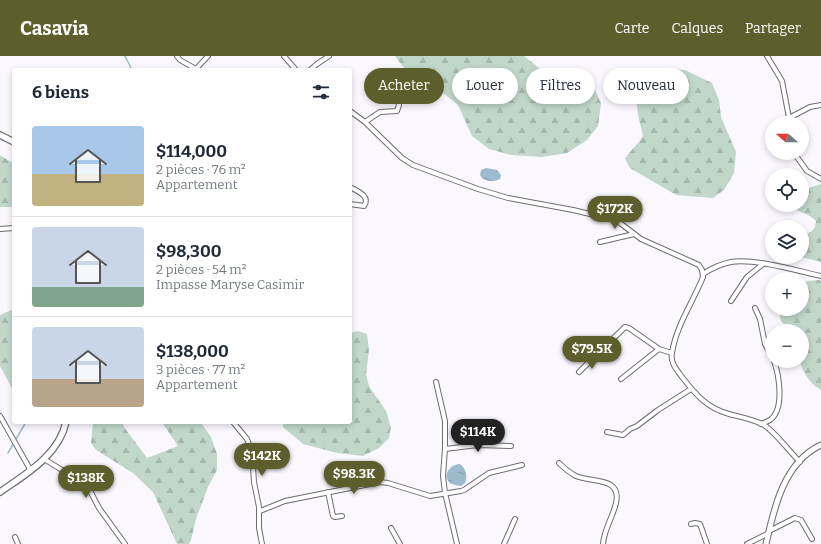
<!DOCTYPE html>
<html lang="fr">
<head>
<meta charset="utf-8">
<style>
  :root { --surface:#fff; --page:#f2f2f3; --text:#1f2937; --muted:#747a83; --line:#e0e1e3; --accent:#5c5f2c }
  body { margin:0; font-family:Bitter,serif; background:var(--page); color:var(--text); height:100vh; display:flex; flex-direction:column; font-size:15px; white-space:nowrap }
  * { box-sizing:border-box; margin:0 }
  p { font-size:13px; color:var(--muted) }
  .icon { flex:none; width:22px; height:22px; fill:none; stroke:currentColor; stroke-width:2; stroke-linecap:round; stroke-linejoin:round }
  .map { position:relative; flex:1; overflow:hidden }
  .drawer { position:absolute; left:12px; top:12px; width:340px; height:356px; display:flex; flex-direction:column; background:var(--surface); border-radius:4px; box-shadow:0 2px 6px #0003 }
  .drawer>* { flex:none }
  .banner { position:absolute; left:364px; top:12px; width:380px; height:36px; display:flex; gap:8px }
  .needle { width:26px; rotate:290deg }
  .fabs { position:absolute; left:765px; top:60px; display:grid; gap:8px }
  .fabs a { display:grid; place-items:center; width:44px; height:44px; border-radius:50%; background:var(--surface); box-shadow:0 2px 6px #0003; font-size:20px }
  .price { position:absolute; translate:-50% -34px; padding:0 9px; border-radius:14px; background:var(--accent); color:#fff; font-size:13px; line-height:26px; filter:drop-shadow(0 1px 2px #0008) }
  .price::after { content:''; position:absolute; left:50%; top:24px; width:12px; height:9px; margin-left:-6px; background:inherit; clip-path:polygon(0 0,100% 0,50% 100%) }
  .price.active { background:#222; color:#fff }
  ul { padding:0; list-style:none }
  li { display:flex; align-items:center; gap:12px; height:100px; padding:0 20px }
  li+li { border-top:1px solid var(--line) }
  li span { display:grid; place-items:center; flex:none; width:112px; height:80px; border-radius:4px; color:#555 }
  li>.icon { margin-inline-start:auto }
  span .icon { width:48px; height:48px; fill:#fffc; stroke-width:1 }
  li b { font-size:17px }
  h2 { display:flex; justify-content:space-between; align-items:center; height:48px; padding:0 20px; font-size:17px }
  .tag { padding:0 14px; border-radius:18px; background:var(--surface); box-shadow:0 2px 6px #0003; font-size:14px; line-height:36px }
  .tag.active { background:var(--accent); color:#fff }
  header { display:flex; align-items:center; gap:24px; box-sizing:border-box; height:56px; padding:0 20px; background:var(--accent); color:#fff }
  header strong { font-size:19px }
  nav { display:flex; gap:22px; margin-inline-start:auto; font-size:14px }
  .map>svg:first-child { display:block }
  .forest { fill:url(#forest-firs) }
  .water { fill:url(#water-ripples) }
  .lines { fill:none; stroke-linecap:round; stroke-linejoin:round }
  .stream { stroke:#9cbbcd; stroke-width:1.5 }
  .minor-casing { stroke:#6d6b72; stroke-width:6 }
  .tertiary-casing { stroke:#6d6b72; stroke-width:7 }
  .secondary-casing { stroke:#6d6b72; stroke-width:8 }
  .minor { stroke:#fff; stroke-width:4 }
  .tertiary { stroke:#fff; stroke-width:5 }
  .secondary { stroke:#fff; stroke-width:5.5 }
</style>
</head>
<body>
<header>
<strong>Casavia</strong>
<nav><a>Carte</a><a>Calques</a><a>Partager</a></nav>
</header>
<div class="map">
<svg width="821" height="488" viewBox="0 0 821 488">
  <defs>
    <pattern id="forest-firs" width="22" height="20" patternUnits="userSpaceOnUse"><rect width="22" height="20" fill="#c0d7ca"/><path d="M5 1l3.5 6h-7zM16 11l3.5 6h-7z" fill="#a4b8ad"/></pattern>
    <pattern id="water-ripples" width="26" height="14" patternUnits="userSpaceOnUse"><rect width="26" height="14" fill="#9cbbcd"/><path d="M2 4q2-2 4 0t4 0M15 11q2-2 4 0t4 0" fill="none" stroke="#86a0af"/></pattern>
  </defs>
  <rect width="100%" height="100%" fill="#faf8fe"/>
  <g class="forest">
    <polygon points="395,0 524,0 539,12 559,19 579,17 592,28 601,47 598,70 587,84 567,97 542,101 511,99 489,93 472,80 458,49 421,19 404,12"/>
    <path d="M668,13L685,14L712,27L719,44L721,61L736,96L734,117L724,134L713,142L676,139L630,112L625,103C630,94 638,89 643,80C639,61 630,40 647,25C653,20 662,16 668,13Z"/>
    <polygon points="0,99 14,108 14,151 0,151"/>
    <polygon points="821,128 821,206 801,201 802,201 802,179 811,176 815,171 816,165 810,160 785,149 802,149 802,134"/>
    <path d="M819,224L821,225V334C811,329 802,316 800,305H802V275H790L781,265L778,253H802V228L808,225Z"/>
    <polygon points="14,253 14,336 0,310 0,259"/>
    <polygon points="358,275 367,278 369,294 366,318 369,330 386,355 391,371 389,382 379,392 363,400 337,397 303,388 283,371 283,366 350,366 350,277"/>
    <polygon points="93,366 123,366 124,371 147,402 178,390 163,368 163,366 197,366 201,367 211,381 217,398 217,414 208,431 196,463 191,484 189,488 177,488 153,436 133,417 96,394 91,387"/>
  </g>
  <g class="water">
    <path d="M486,112L497,114L501,119L500,123C494,126 487,126 482,122L480,119L481,114Z"/>
    <path d="M460,408C466,412 468,421 465,427L461,430C457,429 451,429 449,426C442,417 452,408 460,408Z"/>
  </g>
  <g class="lines">
    <g class="stream">
      <polyline points="125,0 132,14"/>
      <polyline points="8,397 26,366"/>
    </g>
    <defs>
      <g id="minor">
        <polyline points="177,0 180,4 196,13"/>
        <polyline points="284,0 296,14"/>
        <polyline points="767,0 782,25 790,67"/>
        <polyline points="195,14 208,0"/>
        <polyline points="310,14 317,8 329,0"/>
        <path d="M350,55L365,66L402,102L413,109L478,133L508,142L573,154L611,163L620,167L641,183L699,209L702,214L703,221C693,246 676,270 672,297C670,307 677,314 682,321C696,339 707,352 729,358C740,361 753,363 764,369C776,377 789,395 800,406"/>
        <polyline points="789,62 810,51 821,49"/>
        <polyline points="365,66 380,56 397,55 399,49 397,43"/>
        <polyline points="794,97 807,115 821,123"/>
        <path d="M350,131C357,135 371,140 364,150L350,148"/>
        <polyline points="0,173 14,172"/>
        <polyline points="600,186 634,178"/>
        <path d="M703,218C712,212 721,208 731,206C754,202 798,215 821,220"/>
        <polyline points="731,245 747,221 763,208"/>
        <polyline points="755,252 760,263 765,288 772,301"/>
        <polyline points="579,316 625,271 629,272 659,293 672,297"/>
        <polyline points="621,323 659,293"/>
        <polyline points="436,326 445,365 445,392 443,420 445,437 457,488"/>
        <polyline points="0,360 31,415"/>
        <polyline points="233,366 247,383 252,396 254,426 259,451 259,472 262,488"/>
        <path d="M761,368C764,367 768,365 770,364C785,353 779,319 774,305"/>
        <polyline points="607,376 623,379 630,373 637,370 658,354 691,333"/>
        <polyline points="445,393 478,389 511,390"/>
        <polyline points="44,403 62,414 81,422 85,425 99,452 125,488"/>
        <path d="M559,407C564,412 570,417 576,420C591,427 622,420 616,447C613,461 604,473 603,488"/>
        <polyline points="328,436 333,460 335,461 342,460"/>
        <polyline points="260,455 285,445 380,426 388,427 430,440 461,435 464,434 489,417 522,409"/>
        <polyline points="691,468 695,467 700,468 707,488"/>
        <polyline points="391,472 400,488"/>
        <polyline points="769,475 795,462 801,464 812,483"/>
        <polyline points="15,481 18,488"/>
        <polyline points="504,488 515,463"/>
        <polyline points="747,488 769,477"/>
      </g>
      <path id="tertiary" d="M766,488C774,452 784,406 821,389"/>
      <g id="secondary">
        <polyline points="0,79 14,86"/>
        <path d="M0,436C26,418 59,399 66,366"/>
      </g>
    </defs>
    <use href="#minor" class="minor-casing"/>
    <use href="#tertiary" class="tertiary-casing"/>
    <use href="#secondary" class="secondary-casing"/>
    <use href="#minor" class="minor"/>
    <use href="#tertiary" class="tertiary"/>
    <use href="#secondary" class="secondary"/>
  </g>
</svg>
<div class="fabs">
<a><svg class="needle" viewBox="-14 -14 28 28"><path d="M0-13l5 13h-10z" fill="#e53935"/><path d="M0 13l5-13h-10z" fill="#747a83"/></svg></a>
<a><svg class="icon" aria-label="locate" viewBox="0 0 24 24"><circle cx="12" cy="12" r="6"/><path d="M12 2v4M12 18v4M2 12h4M18 12h4"/></svg></a>
<a><svg class="icon" aria-label="layers" viewBox="0 0 24 24"><path d="M12 4l9 5-9 5-9-5zM3 14l9 5 9-5"/></svg></a>
<a>+</a>
<a>−</a>
</div>
<b class="price" style="left:615px;top:174px">$172K</b>
<b class="price" style="left:592px;top:314px">$79.5K</b>
<b class="price active" style="left:478px;top:397px">$114K</b>
<b class="price" style="left:262px;top:421px">$142K</b>
<b class="price" style="left:354px;top:439px">$98.3K</b>
<b class="price" style="left:86px;top:443px">$138K</b>
<div class="banner">
<a class="tag active">Acheter</a>
<a class="tag">Louer</a>
<a class="tag">Filtres</a>
<a class="tag">Nouveau</a>
</div>
<section class="drawer">
<h2>6 biens<svg class="icon" aria-label="filters" viewBox="0 0 24 24"><path d="M4 7h16M4 17h16"/><circle cx="9" cy="7" r="2"/><circle cx="15" cy="17" r="2"/></svg></h2>
<ul>
<li><span style="background:linear-gradient(#a9c7e8 60%,#c2b280 0)"><svg class="icon" aria-label="home" viewBox="0 0 24 24"><path d="M3 11l9-7 9 7M6 9v11h12V9"/></svg></span><div><b>$114,000</b><p>2 pièces · 76 m²</p><p>Appartement</p></div></li>
<li><span style="background:linear-gradient(#c9d6e8 75%,#7fa58c 0)"><svg class="icon" aria-label="home" viewBox="0 0 24 24"><path d="M3 11l9-7 9 7M6 9v11h12V9"/></svg></span><div><b>$98,300</b><p>2 pièces · 54 m²</p><p>Impasse Maryse Casimir</p></div></li>
<li><span style="background:linear-gradient(#c9d6e8 65%,#b9a48a 0)"><svg class="icon" aria-label="home" viewBox="0 0 24 24"><path d="M3 11l9-7 9 7M6 9v11h12V9"/></svg></span><div><b>$138,000</b><p>3 pièces · 77 m²</p><p>Appartement</p></div></li>
</ul>
</section>
</div>
</body>
</html>
